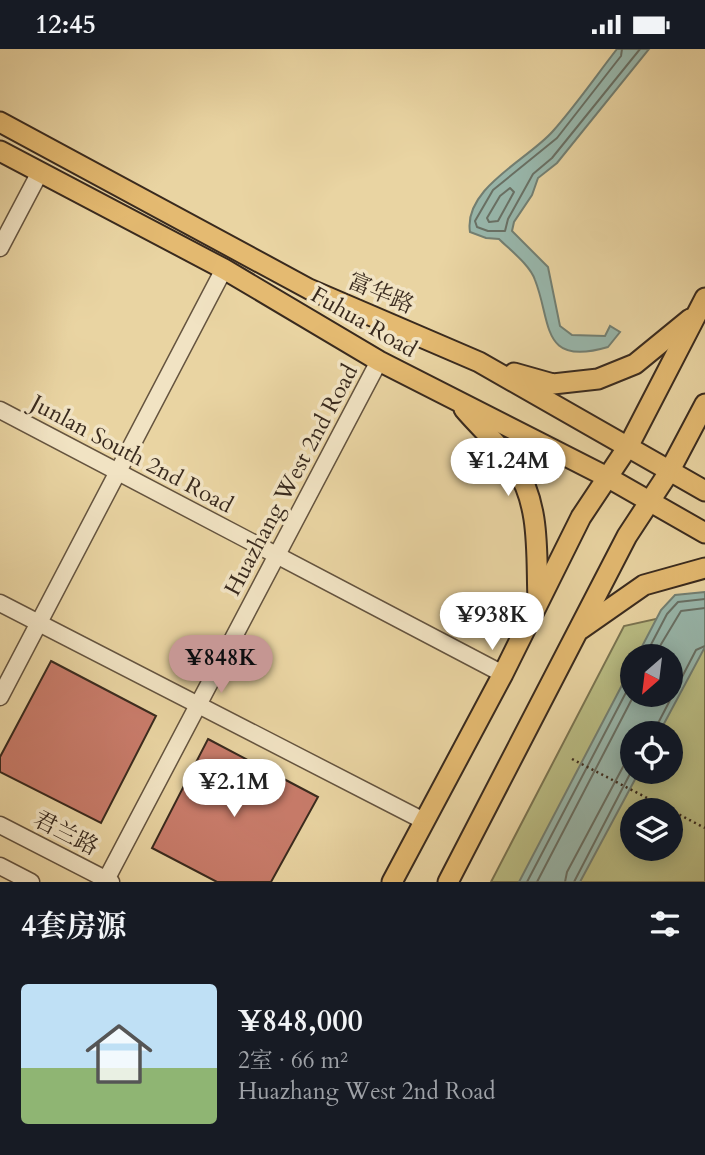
<!DOCTYPE html>
<html lang="zh">
<head>
<meta charset="utf-8">
<style>
  :root { --surface:#171b24; --page:#20242c; --text:#f1f3f6; --muted:#9ea1a6; --line:#363941; --accent:#c59692 }
  body { margin:0; font-family:Cardo,"Noto Serif SC",serif; background:var(--page); color:var(--text); height:100vh; display:flex; flex-direction:column; font-size:26px; white-space:nowrap }
  * { box-sizing:border-box; margin:0 }
  p { font-size:23px; color:var(--muted) }
  .icon { flex:none; width:38px; height:38px; fill:none; stroke:currentColor; stroke-width:2; stroke-linecap:round; stroke-linejoin:round }
  .map { position:relative; height:833px; overflow:hidden }
  .side { display:flex; flex-direction:column; background:var(--surface); flex:1 }
  .side>* { flex:none }
  .needle { width:46px; rotate:208deg }
  .tools { position:absolute; left:620px; top:595px; display:grid; gap:14px }
  .tools a { display:grid; place-items:center; width:63px; height:63px; border-radius:50%; background:var(--surface); box-shadow:0 4px 18px #0003; font-size:35px }
  .price { position:absolute; translate:-50% -60px; padding:0 16px; border-radius:24px; background:#fff; color:#222; font-size:23px; line-height:46px; filter:drop-shadow(0 2px 4px #0008) }
  .price::after { content:''; position:absolute; left:50%; top:42px; width:21px; height:16px; margin-left:-10px; background:inherit; clip-path:polygon(0 0,100% 0,50% 100%) }
  .price.current { background:var(--accent); color:#111 }
  ul { padding:0; list-style:none }
  li { display:flex; align-items:center; gap:21px; height:175px; padding:0 21px }
  li+li { border-top:2px solid var(--line) }
  li span { display:grid; place-items:center; flex:none; width:196px; height:140px; border-radius:7px; color:#555 }
  li>.icon { margin-inline-start:auto }
  span .icon { width:84px; height:84px; fill:#fffc; stroke-width:1 }
  li b { font-size:30px }
  h2 { display:flex; justify-content:space-between; align-items:center; height:84px; padding:0 21px; font-size:30px }
  .status { display:flex; justify-content:space-between; align-items:center; height:49px; padding:0 35px; background:var(--surface); direction:ltr }
  .status svg { height:19px; fill:currentColor }
  .map>svg:first-child { display:block }
  .green { fill:#b9bc83; stroke:#797350; stroke-width:2; fill-rule:evenodd }
  .water { fill:#98b7ac; stroke:#727f73; stroke-width:2 }
  .lines { fill:none; stroke-linecap:round; stroke-linejoin:round }
  .shore { stroke:#687065; stroke-width:2 }
  .building { fill:#c97c6b; stroke:#392a1e; stroke-width:2 }
  .minor-casing { stroke:#65543f; stroke-width:19 }
  .major-casing { stroke:#392a1e; stroke-width:23 }
  .path { stroke:#392a1e; stroke-width:2.5; stroke-dasharray:2 3.5; stroke-linecap:butt }
  .minor { stroke:#f1e3c3; stroke-width:16 }
  .major { stroke:#e4ba71; stroke-width:19 }
  .labels { text-anchor:middle; dominant-baseline:central; stroke-width:7; stroke-linejoin:round; paint-order:stroke }
  .street-label { font-size:23px; fill:#392a1e; stroke:#f1e3c3 }
</style>
</head>
<body>
<div class="status"><b>12:45</b><svg viewBox="0 0 49 12"><path d="M0 12V9h3v3zM5 12V6h3v6zM10 12V3h3v9zM15 12V0h3v12zM26 1h20v11H26zM47 4h2v5h-2z"/></svg></div>
<div class="map">
<svg width="705" height="833" viewBox="0 0 705 833">
  <rect width="100%" height="100%" fill="#e9d4a2"/>
  <filter id="stains"><feTurbulence type="fractalNoise" baseFrequency=".00286" numOctaves="4"/><feColorMatrix values="0 0 0 0 .2 0 0 0 0 .09 0 0 0 0 .02 0 0 0 .5 -.17"/></filter>
  <radialGradient id="worn" r=".72"><stop offset=".6" stop-color="#630" stop-opacity="0"/><stop offset="1" stop-color="#630" stop-opacity=".3"/></radialGradient>
  <path class="green" d="M705,559V833H491L624,577ZM632,607H670V646H632ZM632,684H670V723H632ZM632,761H670V800H632Z"/>
  <g class="water">
    <path d="M617,0H649L557,114L538,129L532,146L514,173L512,182L548,218L560,277L572,286L605,287L610,277L620,283L608,298C540,318 552,274 535,231C530,216 510,201 499,190L486,189L470,183C463,139 529,110 553,82C576,56 596,27 617,0Z"/>
    <polygon points="705,543 705,598 659,684 632,684 632,723 639,723 580,833 519,833 632,617 632,646 670,646 670,607 637,607 661,561 675,546"/>
  </g>
  <g class="lines">
    <g class="shore">
      <polyline points="622,0 621,7 557,89 493,141 475,172 477,178 488,182 505,182 508,170 533,125 552,109 640,0"/>
      <polygon points="510,139 514,143 498,172 489,173 487,169 500,147"/>
      <polyline points="645,607 667,565 678,553 705,550"/>
      <polyline points="654,607 681,562 705,559"/>
      <polyline points="653,684 696,601 705,597"/>
      <polyline points="527,833 632,632"/>
      <polyline points="537,833 634,646"/>
      <polyline points="565,833 567,823 624,716 632,709"/>
      <polyline points="574,833 632,721"/>
    </g>
  </g>
  <g class="building">
    <polygon points="51,612 156,667 101,774 0,723 0,708"/>
    <polygon points="208,690 318,748 271,833 217,833 152,799"/>
  </g>
  <g class="lines">
    <defs>
      <g id="minor">
        <polyline points="0,199 40,123"/>
        <polyline points="0,361 503,625"/>
        <polyline points="0,554 424,772"/>
        <polyline points="0,648 224,220"/>
        <polyline points="0,776 111,833"/>
        <polyline points="0,817 31,833"/>
        <polyline points="106,831 379,312"/>
      </g>
      <g id="major">
        <polyline points="0,73 309,240 479,313 705,442"/>
        <polyline points="0,102 224,220 379,312 607,428 705,484"/>
        <polyline points="514,324 553,335 598,330 635,315 690,270"/>
        <path d="M464,360C480,379 501,397 515,418C541,456 536,507 538,551"/>
        <polyline points="581,580 644,536 705,519"/>
        <polyline points="392,833 503,625 581,468 629,396 705,249"/>
        <polyline points="448,833 627,487 669,423 705,355"/>
      </g>
    </defs>
    <use href="#minor" class="minor-casing"/>
    <use href="#major" class="major-casing"/>
    <polyline class="path" points="572,710 705,779"/>
    <use href="#minor" class="minor"/>
    <use href="#major" class="major"/>
  </g>
  <g class="labels">
    <g class="street-label">
      <text transform="translate(381 244) rotate(23)">富华路</text>
      <text transform="translate(364 273) rotate(30)">Fuhua Road</text>
      <text transform="translate(132 405) rotate(28)">Junlan South 2nd Road</text>
      <text transform="translate(291 431) rotate(-62)">Huazhang West 2nd Road</text>
      <text transform="translate(66 784) rotate(27)">君兰路</text>
    </g>
  </g>
  <rect width="100%" height="100%" filter="url(#stains)"/>
  <rect width="100%" height="100%" fill="url(#worn)"/>
</svg>
<div class="tools">
<a><svg class="needle" viewBox="-14 -14 28 28"><path d="M0-13l5 13h-10z" fill="#e53935"/><path d="M0 13l5-13h-10z" fill="#9ea1a6"/></svg></a>
<a><svg class="icon" aria-label="locate" viewBox="0 0 24 24"><circle cx="12" cy="12" r="6"/><path d="M12 2v4M12 18v4M2 12h4M18 12h4"/></svg></a>
<a><svg class="icon" aria-label="layers" viewBox="0 0 24 24"><path d="M12 4l9 5-9 5-9-5zM3 14l9 5 9-5"/></svg></a>
</div>
<b class="price" style="left:508px;top:449px">¥1.24M</b>
<b class="price" style="left:492px;top:603px">¥938K</b>
<b class="price current" style="left:221px;top:646px">¥848K</b>
<b class="price" style="left:234px;top:770px">¥2.1M</b>
</div>
<section class="side">
<h2>4套房源<svg class="icon" aria-label="filters" viewBox="0 0 24 24"><path d="M4 7h16M4 17h16"/><circle cx="9" cy="7" r="2"/><circle cx="15" cy="17" r="2"/></svg></h2>
<ul>
<li><span style="background:linear-gradient(#bfe0f5 60%,#8fb573 0)"><svg class="icon" aria-label="home" viewBox="0 0 24 24"><path d="M3 11l9-7 9 7M6 9v11h12V9"/></svg></span><div><b>¥848,000</b><p>2室 · 66 m²</p><p>Huazhang West 2nd Road</p></div></li>
</ul>
</section>
</body>
</html>
